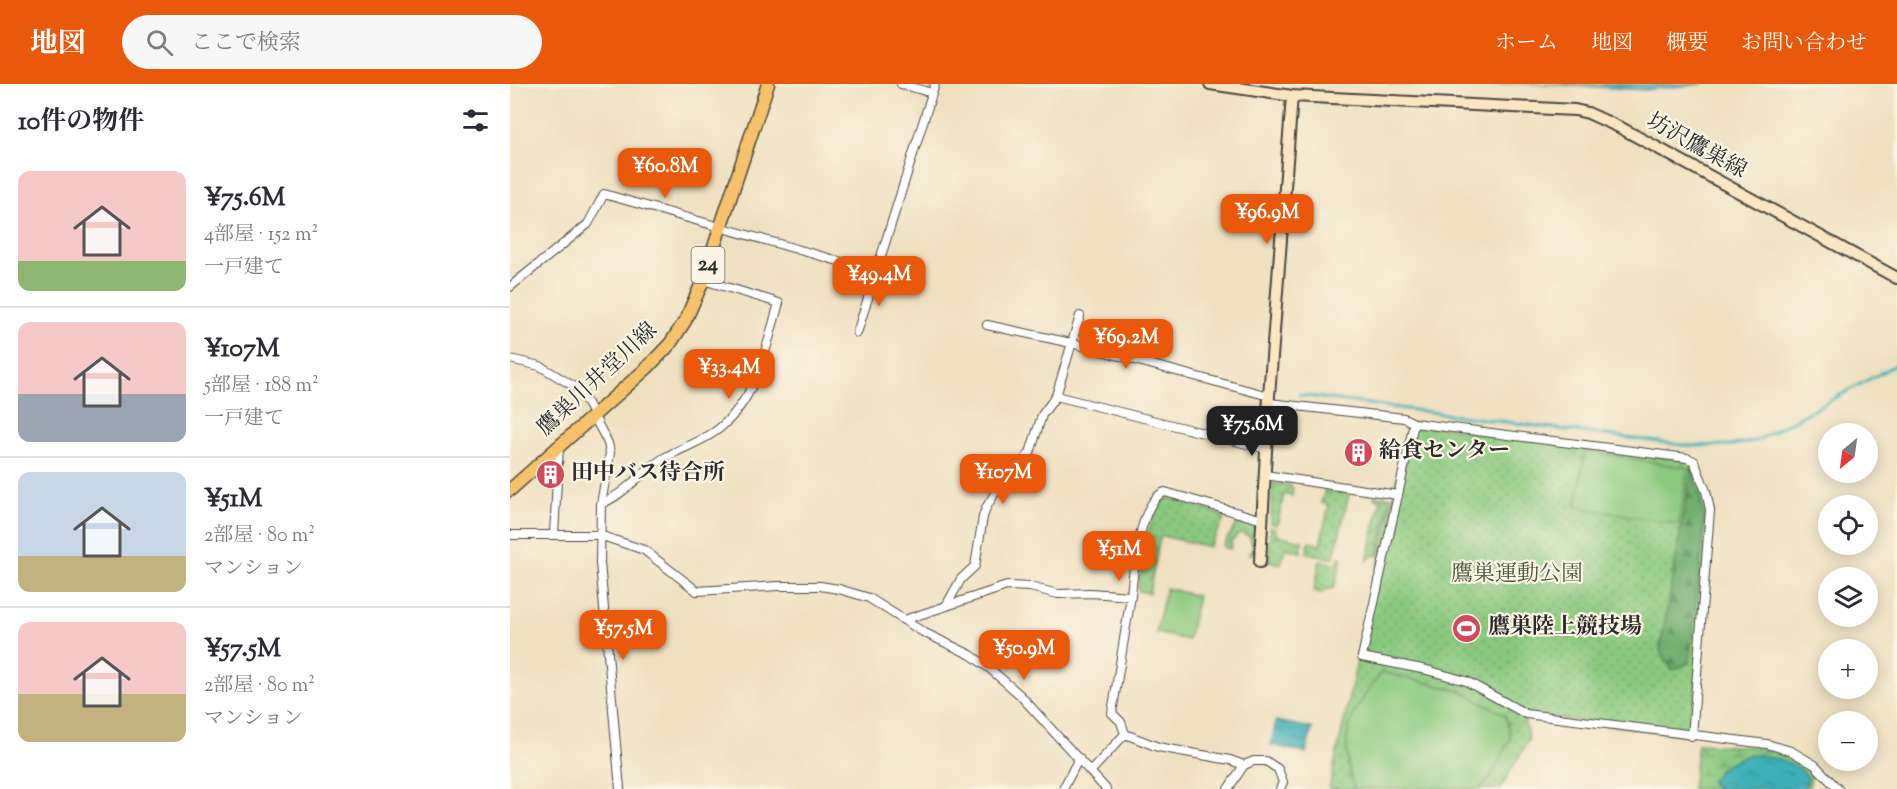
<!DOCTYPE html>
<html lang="ja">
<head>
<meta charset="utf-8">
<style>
  :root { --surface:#fff; --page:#f7f7f7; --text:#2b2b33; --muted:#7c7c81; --line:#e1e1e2; --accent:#ea580c }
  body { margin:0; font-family:"Sorts Mill Goudy","Noto Serif JP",serif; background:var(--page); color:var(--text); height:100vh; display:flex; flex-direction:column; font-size:22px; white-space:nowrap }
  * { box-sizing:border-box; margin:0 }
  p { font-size:20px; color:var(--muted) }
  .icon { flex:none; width:33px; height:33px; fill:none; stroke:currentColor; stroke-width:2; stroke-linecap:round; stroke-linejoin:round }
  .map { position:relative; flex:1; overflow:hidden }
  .panel { display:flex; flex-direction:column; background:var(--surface); width:510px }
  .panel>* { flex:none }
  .needle { width:39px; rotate:209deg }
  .controls { position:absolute; left:1308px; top:339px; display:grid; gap:12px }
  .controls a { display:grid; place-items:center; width:60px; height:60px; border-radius:50%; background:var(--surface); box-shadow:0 3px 15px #0003; font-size:30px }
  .price { position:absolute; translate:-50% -51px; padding:0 14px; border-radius:12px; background:var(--accent); color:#fff; font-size:20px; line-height:39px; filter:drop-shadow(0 2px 3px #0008) }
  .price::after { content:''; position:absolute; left:50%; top:36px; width:18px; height:14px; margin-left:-9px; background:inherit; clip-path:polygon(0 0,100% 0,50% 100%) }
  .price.on { background:#222; color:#fff }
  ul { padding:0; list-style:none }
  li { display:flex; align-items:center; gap:18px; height:150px; padding:0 18px }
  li+li { border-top:2px solid var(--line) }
  li span { display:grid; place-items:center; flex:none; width:168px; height:120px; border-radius:12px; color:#555 }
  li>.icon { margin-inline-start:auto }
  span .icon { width:72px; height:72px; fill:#fffc; stroke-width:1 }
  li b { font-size:26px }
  h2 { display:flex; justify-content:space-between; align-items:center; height:72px; padding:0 18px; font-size:26px }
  header { display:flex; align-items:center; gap:36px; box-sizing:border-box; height:84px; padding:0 30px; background:var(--accent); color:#fff }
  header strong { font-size:28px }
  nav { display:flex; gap:33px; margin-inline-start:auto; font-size:21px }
  .search { width:420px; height:54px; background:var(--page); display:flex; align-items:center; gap:15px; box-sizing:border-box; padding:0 21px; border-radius:33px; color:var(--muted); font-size:22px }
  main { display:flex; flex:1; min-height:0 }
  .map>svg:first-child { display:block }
  .grass { fill:url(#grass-dots); stroke:#5b7a55; stroke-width:1.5 }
  .forest { fill:url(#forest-firs); stroke:#4e6c4c; stroke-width:1.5 }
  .wetland { fill:url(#wetland-marsh); stroke:#5b7a55; stroke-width:1.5 }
  .pitch { fill:#8bc97f; stroke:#5b7a55; stroke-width:1.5 }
  .water { fill:url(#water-ripples); stroke:#346d71; stroke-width:1.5 }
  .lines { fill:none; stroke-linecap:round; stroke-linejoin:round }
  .stream { stroke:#3eafb7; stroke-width:3 }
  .street-casing { stroke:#484641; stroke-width:10 }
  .secondary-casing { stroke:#484641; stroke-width:14 }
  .primary-casing { stroke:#484641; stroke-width:15 }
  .street { stroke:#fff; stroke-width:8 }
  .secondary { stroke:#fbe6c4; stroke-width:10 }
  .primary { stroke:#f5c16b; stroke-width:12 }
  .labels { text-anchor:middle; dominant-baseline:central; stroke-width:4.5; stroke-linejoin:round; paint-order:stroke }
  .shield { fill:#fcf5e5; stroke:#6a6863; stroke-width:1.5 }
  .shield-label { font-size:21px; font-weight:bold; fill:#2b2b2b }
  .street-label { font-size:22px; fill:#2b2b2b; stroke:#fcf5e5 }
  .poi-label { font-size:22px; font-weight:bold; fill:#2b2b2b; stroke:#fcf5e5; text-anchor:start }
  .park-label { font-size:22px; fill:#485a44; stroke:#fcf5e5 }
</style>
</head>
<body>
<header>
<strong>地図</strong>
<div class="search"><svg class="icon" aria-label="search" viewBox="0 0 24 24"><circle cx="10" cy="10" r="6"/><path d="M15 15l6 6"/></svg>ここで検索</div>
<nav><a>ホーム</a><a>地図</a><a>概要</a><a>お問い合わせ</a></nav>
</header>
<main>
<section class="panel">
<h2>10件の物件<svg class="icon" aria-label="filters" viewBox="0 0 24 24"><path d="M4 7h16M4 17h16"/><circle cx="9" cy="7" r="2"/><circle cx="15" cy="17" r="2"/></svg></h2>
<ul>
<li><span style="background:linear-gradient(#f6c9c9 75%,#8fb573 0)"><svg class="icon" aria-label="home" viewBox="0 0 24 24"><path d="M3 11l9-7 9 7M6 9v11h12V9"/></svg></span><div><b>¥75.6M</b><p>4部屋 · 152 m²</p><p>一戸建て</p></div></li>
<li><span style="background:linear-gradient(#f6c9c9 60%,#9aa5b1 0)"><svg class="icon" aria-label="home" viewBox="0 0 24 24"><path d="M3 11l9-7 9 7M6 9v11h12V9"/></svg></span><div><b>¥107M</b><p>5部屋 · 188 m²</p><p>一戸建て</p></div></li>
<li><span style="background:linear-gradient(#c9d6e8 70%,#c2b280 0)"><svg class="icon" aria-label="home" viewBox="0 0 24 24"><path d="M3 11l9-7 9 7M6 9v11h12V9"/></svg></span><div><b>¥51M</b><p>2部屋 · 80 m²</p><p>マンション</p></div></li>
<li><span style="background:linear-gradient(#f6c9c9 60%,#c2b280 0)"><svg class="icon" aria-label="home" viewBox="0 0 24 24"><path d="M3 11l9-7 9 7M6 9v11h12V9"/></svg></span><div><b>¥57.5M</b><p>2部屋 · 80 m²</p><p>マンション</p></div></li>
</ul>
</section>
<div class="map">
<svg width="1387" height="705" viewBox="0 0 1387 705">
  <defs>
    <pattern id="grass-dots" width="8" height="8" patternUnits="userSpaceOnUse" patternTransform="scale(1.5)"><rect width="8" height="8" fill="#8bc97f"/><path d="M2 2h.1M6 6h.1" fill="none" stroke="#72a368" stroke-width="1.8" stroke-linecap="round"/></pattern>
    <pattern id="forest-firs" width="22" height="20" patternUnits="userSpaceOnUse" patternTransform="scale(1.5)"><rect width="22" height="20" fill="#70ad6e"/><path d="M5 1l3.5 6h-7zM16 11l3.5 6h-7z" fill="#5c8d5b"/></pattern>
    <pattern id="wetland-marsh" width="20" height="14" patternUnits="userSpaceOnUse" patternTransform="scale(1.5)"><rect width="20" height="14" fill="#8bc97f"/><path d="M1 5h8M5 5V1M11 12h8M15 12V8" fill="none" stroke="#72a368"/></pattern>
    <pattern id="water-ripples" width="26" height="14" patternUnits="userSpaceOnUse" patternTransform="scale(1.5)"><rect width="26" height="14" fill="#3eafb7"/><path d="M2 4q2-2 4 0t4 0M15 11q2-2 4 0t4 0" fill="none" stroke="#348f95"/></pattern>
  </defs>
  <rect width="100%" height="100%" fill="#fcf5e5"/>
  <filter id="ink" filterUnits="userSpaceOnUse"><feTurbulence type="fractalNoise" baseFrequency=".0167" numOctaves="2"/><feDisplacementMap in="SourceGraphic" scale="12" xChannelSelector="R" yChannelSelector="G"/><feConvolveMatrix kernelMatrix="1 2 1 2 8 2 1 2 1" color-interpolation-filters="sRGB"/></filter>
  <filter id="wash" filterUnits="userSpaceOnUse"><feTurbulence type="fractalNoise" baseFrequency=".008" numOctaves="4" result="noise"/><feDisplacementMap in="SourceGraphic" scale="24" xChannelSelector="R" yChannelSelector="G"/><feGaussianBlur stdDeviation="1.35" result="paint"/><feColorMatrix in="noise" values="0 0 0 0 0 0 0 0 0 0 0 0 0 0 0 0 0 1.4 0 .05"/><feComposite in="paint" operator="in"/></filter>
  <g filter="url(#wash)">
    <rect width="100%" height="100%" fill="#efe0c0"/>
    <g class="grass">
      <polygon points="904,339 1184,377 1200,426 1182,652 1013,630 1019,656 990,705 819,705 899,341"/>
      <polygon points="763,399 780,401 783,405 782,412 774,410 767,441 760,439"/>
      <polygon points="815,406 839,410 824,473 821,474 797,469 799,458 810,461 819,421 811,419"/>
      <polygon points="864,412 881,413 868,471 862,472 857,477 871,416 864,414"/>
      <path d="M656,413L716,432L699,463L653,452L650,454L639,509L629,507L628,503C631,483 639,424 656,413Z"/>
      <polygon points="729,436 747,443 746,470 739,470 744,462 742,461 740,452 729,449 723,456 721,456 720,459 722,460 720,465 715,464 713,462"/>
      <polygon points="760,443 766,445 766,451 793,457 791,468 775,464 771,480 759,477"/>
      <polygon points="829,473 832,474 824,504 817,505 812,509 804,507 810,477 827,480"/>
    </g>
    <polygon class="forest" points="1182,382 1194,433 1193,456 1179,579 1162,586 1150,566"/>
    <polygon class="wetland" points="1188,660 1244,663 1281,672 1302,689 1299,705 1294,705 1298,694 1201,697 1208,705 1182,705"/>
    <g class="pitch">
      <polygon points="1075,367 1178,384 1169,440 1066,423"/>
      <polygon points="656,504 688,512 678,556 646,549"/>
      <path d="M872,588L951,607L995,631L1001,653L980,694L970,705H845C840,696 839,688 838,678C831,639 850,617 872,588Z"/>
    </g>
    <g class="water">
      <polygon points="878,0 1193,0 1135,6 1040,0"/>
      <polygon points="766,637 802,644 796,669 761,661"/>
      <path d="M1241,670C1261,673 1287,676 1298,694L1294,705H1208L1201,698C1210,681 1223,676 1241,670Z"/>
    </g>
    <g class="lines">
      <polyline class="stream" points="789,311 1180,362 1223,361 1246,357 1387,280"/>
    </g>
  </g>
  <g filter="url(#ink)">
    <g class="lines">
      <defs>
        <g id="street">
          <polyline points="391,0 422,9"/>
          <polyline points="0,203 78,140 94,110 367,188"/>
          <polyline points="570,232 546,312 757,365"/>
          <polyline points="477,241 561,259 759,312"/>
          <polyline points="347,249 425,0"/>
          <polyline points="0,275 30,282 70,306 98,359 100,369 91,420 90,479 110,705"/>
          <polyline points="759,319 894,334 904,339 1177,374 1184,377 1196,407 1200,426 1182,652"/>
          <polyline points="904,339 852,573 917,586 956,597 1016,630 1257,660 1281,667 1305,681 1328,705"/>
          <polyline points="755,391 888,411"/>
          <path d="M91,420C115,410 131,388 154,374C173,363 195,357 211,343C248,312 256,263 269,219L193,196"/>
          <polyline points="44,450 49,362"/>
          <polyline points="0,451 89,451 134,466 187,507 268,502 310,502 329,505 359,514 413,548 461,571 479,584 509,610 596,705"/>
          <polyline points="436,522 451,495 465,482 473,433 476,424 485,409 520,369 532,331 546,312"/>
          <path d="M394,536L497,502L520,503L548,510L580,509L621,512C623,488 630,415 655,408L753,436"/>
          <polyline points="615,650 611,638 602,629 621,512"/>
          <polyline points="581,687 615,650 648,663 720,676 734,681"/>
          <polyline points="553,705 569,674"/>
          <polyline points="718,705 734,681 744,677 756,677 768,685 773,698 770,705"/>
        </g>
        <g id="secondary">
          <polyline points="700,0 782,12 1065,26 1078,29 1111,44 1387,194"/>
          <polyline points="750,478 759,312 782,12"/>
        </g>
        <polyline id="primary" points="0,406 137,284 160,260 175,237 192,199 258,0"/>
      </defs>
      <use href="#street" class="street-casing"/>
      <use href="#secondary" class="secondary-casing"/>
      <use href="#primary" class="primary-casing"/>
      <use href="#street" class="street"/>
      <use href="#secondary" class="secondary"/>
      <use href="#primary" class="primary"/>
    </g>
  </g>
  <defs>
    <symbol id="building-disc" viewBox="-11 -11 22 22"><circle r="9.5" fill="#d1495b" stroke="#fcf5e5"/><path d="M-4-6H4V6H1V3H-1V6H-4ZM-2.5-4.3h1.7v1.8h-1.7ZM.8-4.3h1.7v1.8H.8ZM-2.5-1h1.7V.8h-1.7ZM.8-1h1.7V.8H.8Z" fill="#fff"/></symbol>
    <symbol id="stadium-disc" viewBox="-11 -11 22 22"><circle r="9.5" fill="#d1495b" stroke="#fcf5e5"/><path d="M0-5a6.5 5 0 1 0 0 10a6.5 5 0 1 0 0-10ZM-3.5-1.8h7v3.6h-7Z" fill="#fff"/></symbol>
  </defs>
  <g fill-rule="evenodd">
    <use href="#building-disc" x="832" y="352" width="33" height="33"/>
    <use href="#building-disc" x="24" y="374" width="33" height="33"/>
    <use href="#stadium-disc" x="940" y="528" width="33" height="33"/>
  </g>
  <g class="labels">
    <rect class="shield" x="181.5" y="163" width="33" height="36" rx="4.5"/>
    <g class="shield-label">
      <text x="198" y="181">24</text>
    </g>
    <g class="street-label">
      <text transform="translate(1186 63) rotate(29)">坊沢鷹巣線</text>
      <text transform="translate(88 296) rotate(-43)">鷹巣川井堂川線</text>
    </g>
    <g class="poi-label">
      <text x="869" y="368">給食センター</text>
      <text x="61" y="390">田中バス待合所</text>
      <text x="978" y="544">鷹巣陸上競技場</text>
    </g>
    <g class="park-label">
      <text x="1007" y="491">鷹巣運動公園</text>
    </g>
  </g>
</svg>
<div class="controls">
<a><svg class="needle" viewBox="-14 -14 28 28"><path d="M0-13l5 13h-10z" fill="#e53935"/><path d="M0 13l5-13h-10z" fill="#7c7c81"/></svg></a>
<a><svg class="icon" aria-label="locate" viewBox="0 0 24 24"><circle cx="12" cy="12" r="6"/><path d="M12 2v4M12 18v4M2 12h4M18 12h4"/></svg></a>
<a><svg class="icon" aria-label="layers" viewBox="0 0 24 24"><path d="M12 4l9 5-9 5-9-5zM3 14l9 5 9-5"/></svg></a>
<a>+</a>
<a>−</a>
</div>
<b class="price" style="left:155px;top:115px">¥60.8M</b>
<b class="price" style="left:757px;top:161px">¥96.9M</b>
<b class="price" style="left:369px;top:223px">¥49.4M</b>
<b class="price" style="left:616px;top:286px">¥69.2M</b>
<b class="price" style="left:219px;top:316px">¥33.4M</b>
<b class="price on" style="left:742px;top:373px">¥75.6M</b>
<b class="price" style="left:493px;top:421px">¥107M</b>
<b class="price" style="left:609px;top:498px">¥51M</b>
<b class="price" style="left:113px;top:577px">¥57.5M</b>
<b class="price" style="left:514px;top:597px">¥50.9M</b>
</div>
</main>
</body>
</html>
